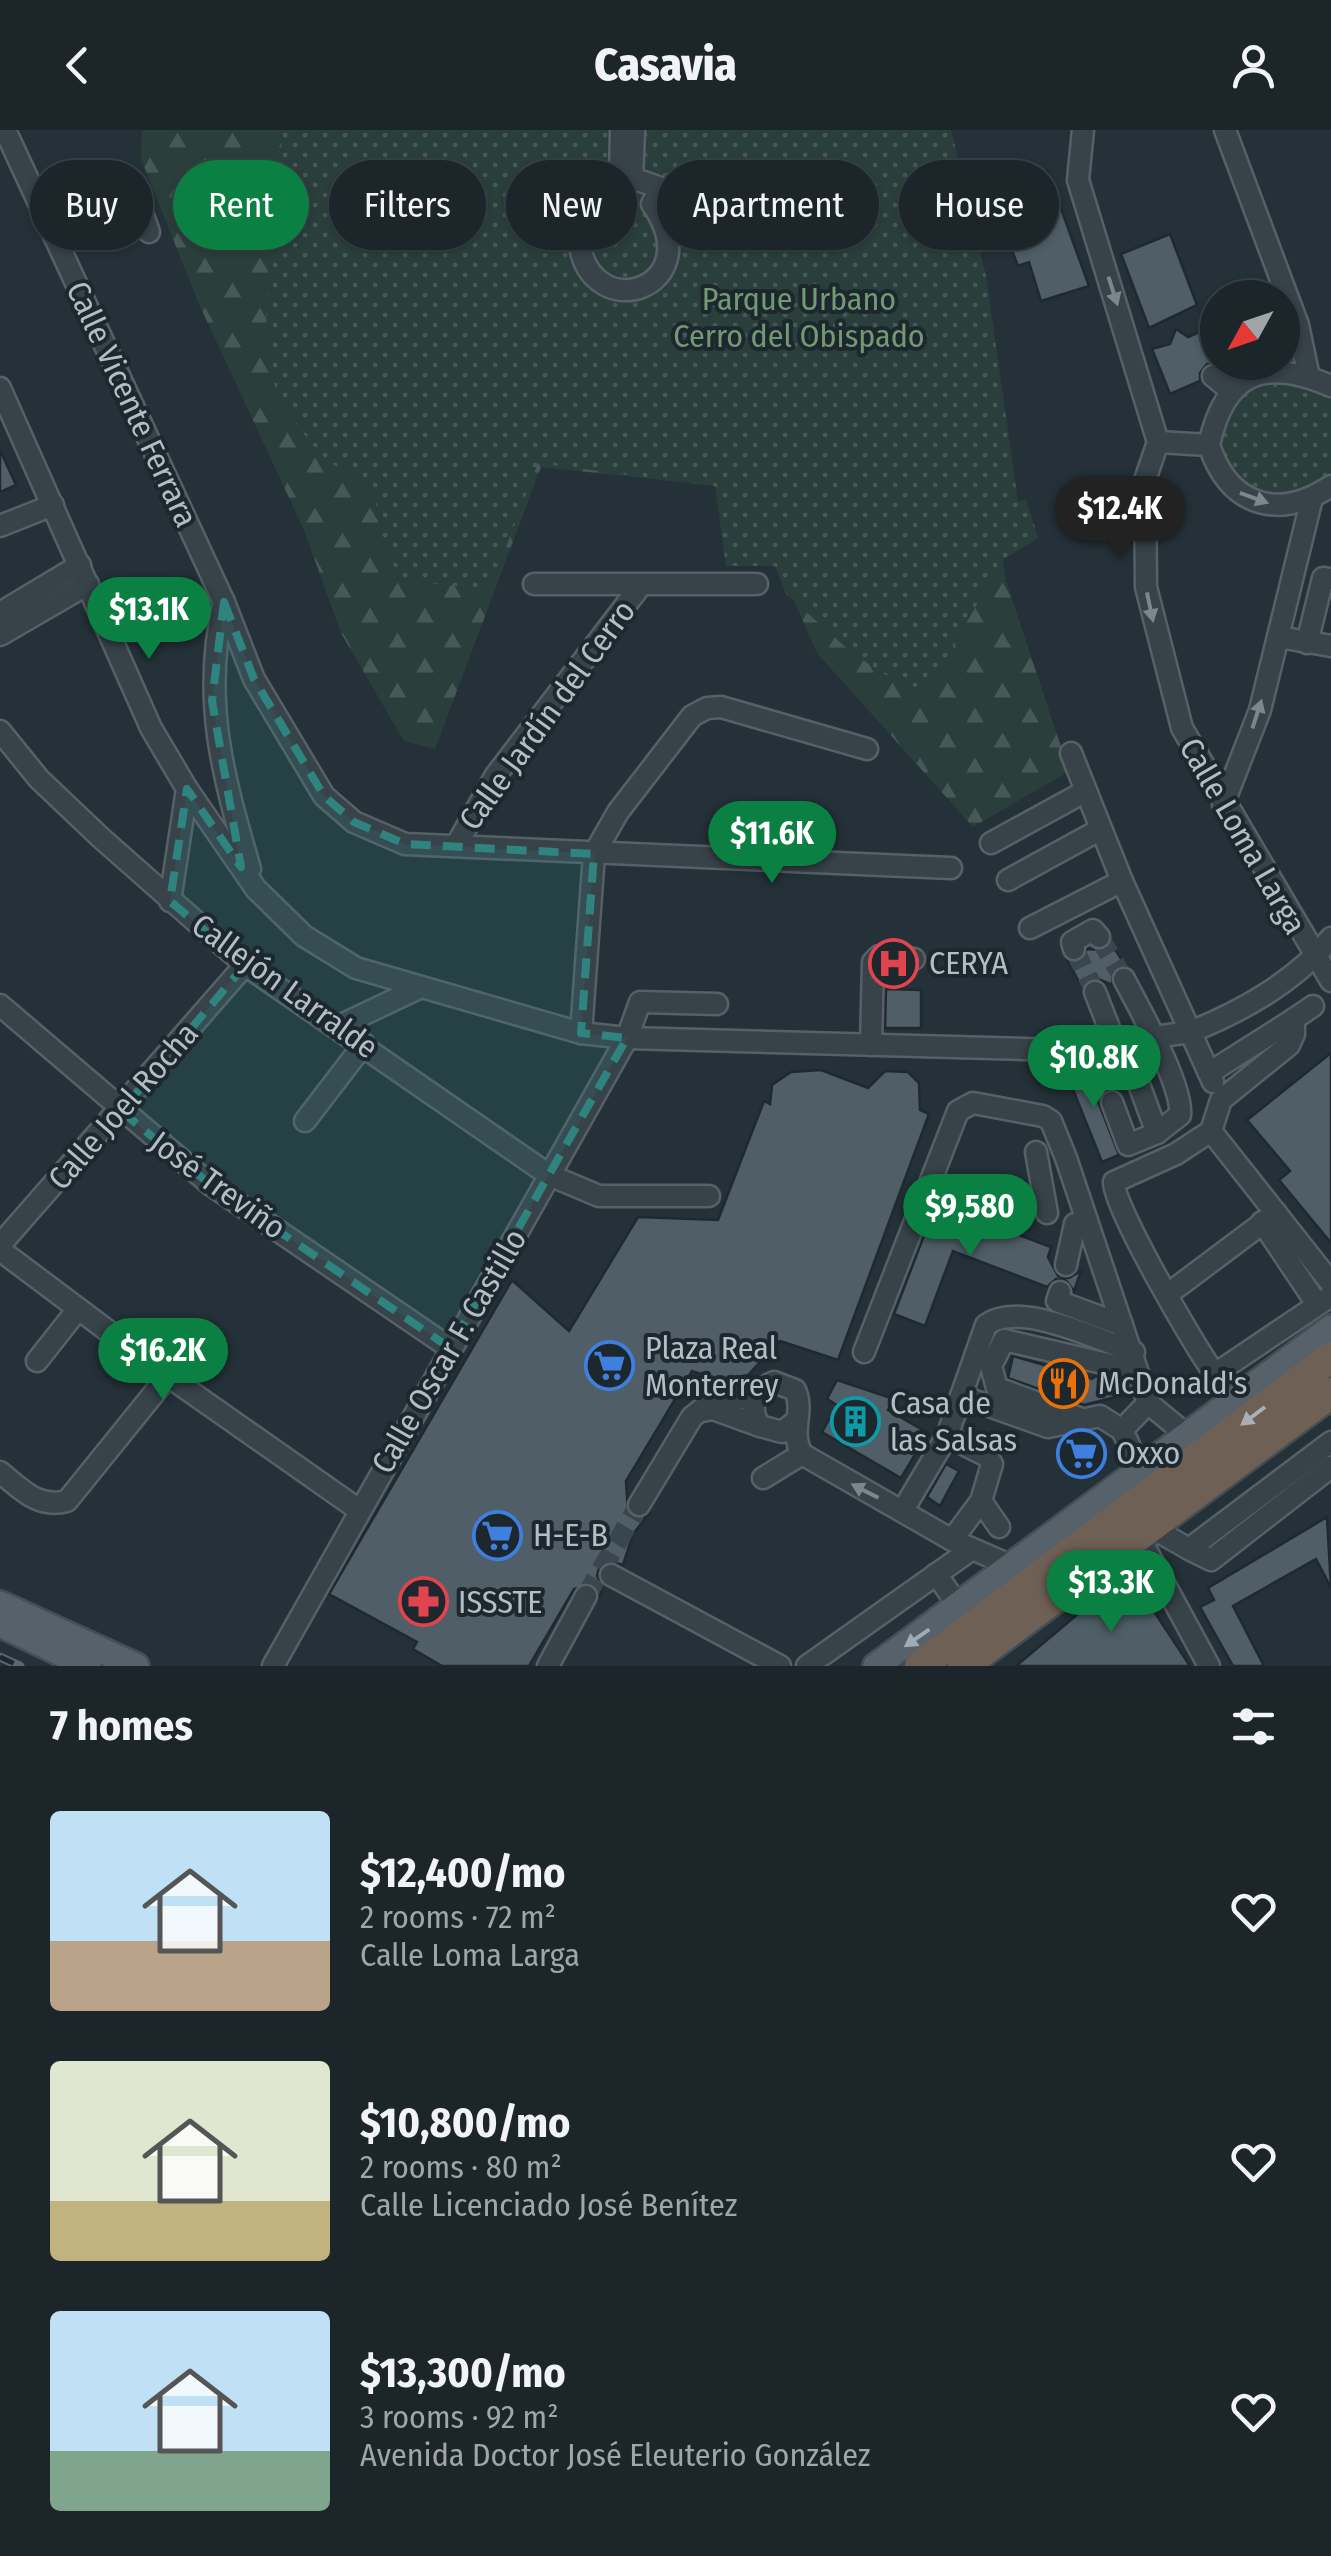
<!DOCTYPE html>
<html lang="en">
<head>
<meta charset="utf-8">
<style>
  :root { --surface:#1b252a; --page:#283136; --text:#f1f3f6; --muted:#a0a5a8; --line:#394247; --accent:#0b8043 }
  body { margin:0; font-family:"Fira Sans Condensed",sans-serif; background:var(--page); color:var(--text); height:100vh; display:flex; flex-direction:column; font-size:38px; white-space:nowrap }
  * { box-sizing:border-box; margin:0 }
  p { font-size:32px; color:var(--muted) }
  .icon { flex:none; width:55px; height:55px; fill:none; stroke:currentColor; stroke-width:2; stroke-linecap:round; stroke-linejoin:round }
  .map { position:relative; height:1536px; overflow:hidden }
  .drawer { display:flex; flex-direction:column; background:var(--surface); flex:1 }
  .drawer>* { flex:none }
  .guide { position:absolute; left:30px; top:30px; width:1272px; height:90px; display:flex; gap:20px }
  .needle { width:65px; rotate:230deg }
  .tools { position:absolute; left:1200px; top:150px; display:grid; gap:20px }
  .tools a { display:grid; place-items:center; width:100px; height:100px; border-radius:50%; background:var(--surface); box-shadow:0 2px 8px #0004,0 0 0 2px var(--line); font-size:50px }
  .price { position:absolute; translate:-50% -85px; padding:0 22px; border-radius:35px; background:var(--accent); color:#fff; font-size:32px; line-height:65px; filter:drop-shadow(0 2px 5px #0008) }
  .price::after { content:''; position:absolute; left:50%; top:60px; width:30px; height:22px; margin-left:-15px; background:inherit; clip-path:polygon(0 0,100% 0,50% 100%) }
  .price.on { background:#222; color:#fff }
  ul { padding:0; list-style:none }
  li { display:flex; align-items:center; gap:30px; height:250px; padding:0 50px }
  li span { display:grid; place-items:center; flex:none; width:280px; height:200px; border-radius:10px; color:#555 }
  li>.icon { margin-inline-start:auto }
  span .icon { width:120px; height:120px; fill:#fffc; stroke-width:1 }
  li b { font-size:42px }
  h2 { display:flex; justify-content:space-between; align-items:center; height:120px; padding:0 50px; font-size:42px }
  .tag { padding:0 35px; border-radius:45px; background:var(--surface); box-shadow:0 2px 8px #0004,0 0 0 2px var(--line); font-size:35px; line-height:90px }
  .tag.on { background:var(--accent); color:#fff }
  header { display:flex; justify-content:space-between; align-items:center; height:130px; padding:0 50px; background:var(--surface); font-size:45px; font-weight:800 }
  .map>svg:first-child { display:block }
  .forest { fill:url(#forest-firs) }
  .park { fill:url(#park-dots) }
  .building { fill:#4f5e67; stroke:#1f2930; stroke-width:2.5 }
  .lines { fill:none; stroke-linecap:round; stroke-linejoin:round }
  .minor-tunnel { stroke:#39464d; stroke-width:20; stroke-dasharray:20 10; stroke-linecap:butt }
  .minor-casing { stroke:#566067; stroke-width:25 }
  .major-casing { stroke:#444e55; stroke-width:30 }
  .highway-casing { stroke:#434d54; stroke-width:35 }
  .minor { stroke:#374249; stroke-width:20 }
  .major { stroke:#566169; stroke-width:25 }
  .highway { stroke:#6e6055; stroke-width:30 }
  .rail-casing { stroke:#5a6770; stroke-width:9 }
  .rail { stroke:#1d272e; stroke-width:5; stroke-dasharray:15; stroke-linecap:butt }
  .oneway { fill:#7b868d }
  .oneway2 { fill:#a9afb4 }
  .oneway3 { fill:#a0abb3 }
  .marked { fill:#30847f; fill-opacity:0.2; stroke:#30847f; stroke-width:8; stroke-dasharray:20 12; stroke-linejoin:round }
  .labels { text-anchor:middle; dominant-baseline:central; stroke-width:8; stroke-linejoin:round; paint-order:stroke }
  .park-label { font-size:32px; fill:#739974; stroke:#1d272e }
  .street-label { font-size:32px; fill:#b3bdc5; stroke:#1d272e }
  .poi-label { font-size:32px; fill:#b3bdc5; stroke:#1d272e; text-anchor:start }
</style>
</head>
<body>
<header><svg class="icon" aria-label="back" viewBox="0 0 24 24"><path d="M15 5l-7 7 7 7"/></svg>Casavia<svg class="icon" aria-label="person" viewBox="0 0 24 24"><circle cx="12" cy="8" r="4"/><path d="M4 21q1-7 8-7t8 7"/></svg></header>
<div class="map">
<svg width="1331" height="1536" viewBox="0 0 1331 1536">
  <defs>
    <pattern id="forest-firs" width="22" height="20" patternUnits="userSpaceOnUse" patternTransform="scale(2.5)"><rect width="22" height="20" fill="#2a3f3b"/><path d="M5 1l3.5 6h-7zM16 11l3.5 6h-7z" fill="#465956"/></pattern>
    <pattern id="park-dots" width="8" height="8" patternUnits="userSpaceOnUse" patternTransform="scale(2.5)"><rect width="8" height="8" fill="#2a3f3b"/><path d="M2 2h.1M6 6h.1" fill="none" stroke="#465956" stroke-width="1.8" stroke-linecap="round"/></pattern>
  </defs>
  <rect width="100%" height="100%" fill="#243138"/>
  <polygon class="forest" points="142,0 915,0 947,36 1006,451 1069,641 973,697 817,523 745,359 541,337 435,619 404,611 341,503 304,400 199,174 141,29"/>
  <g class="park">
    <path d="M283,0H951L986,146L1018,371L1026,369L1038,408L1001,431L938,544L909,560L852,523L786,464L775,436H726L715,356L538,333L490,459L407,451C369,412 391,395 370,363C360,348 343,342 329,331C313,318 297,295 285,278C248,225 277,66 283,0Z"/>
    <polygon points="1248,248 1331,256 1331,356 1282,375 1230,357 1214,292"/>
  </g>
  <g class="building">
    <polygon points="1047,40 1089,156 1041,171 1029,132 1018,136 989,61"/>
    <polygon points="1170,104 1197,175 1149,198 1121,124"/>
    <polygon points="1209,198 1218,232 1244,233 1227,240 1207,234 1200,243 1200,251 1170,264 1152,219 1170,214 1176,199 1188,207"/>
    <polygon points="0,320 16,355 0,362"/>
    <polygon points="1111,813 1125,835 1113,841 1112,855 1096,848 1082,858 1068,831 1079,832 1087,819 1102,820"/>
    <polygon points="886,859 921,860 921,898 885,898"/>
    <polygon points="1331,923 1331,1113 1279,1050 1290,1041 1247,990"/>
    <polygon points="1092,938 1097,948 1104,945 1110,959 1097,969 1119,1025 1102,1032 1068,947"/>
    <polygon points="821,940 868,958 885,941 908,942 919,953 920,980 929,984 838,1230 780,1211 748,1245 719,1250 692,1241 626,1351 628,1382 638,1389 648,1385 633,1404 623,1435 610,1431 599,1438 597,1446 603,1456 600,1466 592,1454 574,1459 529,1536 442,1536 413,1519 417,1512 329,1464 512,1150 569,1201 638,1087 718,1090 764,971 770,974 772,955 791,942"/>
    <polygon points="936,1074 1051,1117 1048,1127 1058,1146 1069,1148 1081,1141 1074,1161 1065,1149 1056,1149 1047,1157 953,1121 925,1196 894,1184"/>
    <polygon points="1013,1226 1092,1249 1096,1246 1122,1252 1123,1265 1084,1275 1008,1248"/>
    <polygon points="837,1250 894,1269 888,1280 928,1303 901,1348 822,1302 837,1275 827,1269"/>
    <polygon points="1085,1303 1103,1325 1077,1345 1059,1321"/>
    <polygon points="946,1334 959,1341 940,1376 927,1367"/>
    <polygon points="1327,1387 1331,1458 1316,1429 1233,1476 1264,1536 1233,1536 1200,1477 1214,1470 1208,1458"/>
    <polygon points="1128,1442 1190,1536 1016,1536"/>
  </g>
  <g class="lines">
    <g class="minor-tunnel">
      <polyline points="1099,807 1124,849"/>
      <polyline points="1074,819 1095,862"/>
      <polyline points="586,1466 639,1375"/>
    </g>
    <defs>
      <g id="minor">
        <polyline points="5,0 224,472 254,549 324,666 354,692 405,714 951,738"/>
        <path d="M621,0L620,47L595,52L581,62L595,80L579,111C590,198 711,159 652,74L661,58L632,48L634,0"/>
        <polyline points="1083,0 1078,50 1158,312 1145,350 1146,457 1182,598 1331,851"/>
        <polyline points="1225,0 1298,195 1309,247"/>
        <polyline points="54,106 129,75 141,80 149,102"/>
        <polyline points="1213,246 1231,261"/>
        <path d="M1331,256C1264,227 1225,242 1209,315C1229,376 1278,391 1331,356"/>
        <path d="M0,258L151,598L187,659L256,759L304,806L356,838L581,903L627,908L1063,920L1190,902C1241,882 1296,851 1331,808"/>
        <polyline points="1158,312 1209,315"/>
        <polyline points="0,396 53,375"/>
        <polyline points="534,454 757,454"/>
        <path d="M224,472C201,569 223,646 250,739"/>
        <polyline points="0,483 80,435"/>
        <polyline points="0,505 88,454"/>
        <polyline points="1279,507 1331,516"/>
        <polyline points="1307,513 1323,448 1331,449"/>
        <polyline points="0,601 39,649 100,707 245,835 549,1045 599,1066 709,1066"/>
        <polyline points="1071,623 1122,751 1213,952"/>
        <polyline points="1223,675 1260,580 1312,368"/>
        <polyline points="991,713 1086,661"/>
        <polyline points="456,716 496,645 641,455"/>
        <polyline points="1008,750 1101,699"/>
        <polyline points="170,771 187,659"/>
        <polyline points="1030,798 1122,751"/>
        <polyline points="1074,819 1072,812 1093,800 1099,807"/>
        <polyline points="1095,862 1115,913"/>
        <polyline points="0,875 211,1055 450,1218"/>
        <polyline points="1294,889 1313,876"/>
        <polyline points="339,896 417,859"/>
        <polyline points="581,903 594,724 618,682 692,586 707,578 721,577 867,619"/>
        <polyline points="871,915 873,832 879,826 914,829"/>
        <path d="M1209,943L1294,889V904L1289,915L1221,970L1211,1001L1176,1024L1114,1052C1110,1070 1196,1220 1213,1241L1218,1242L1331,1166"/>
        <polyline points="1140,957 1157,1003"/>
        <path d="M1112,972L1128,1015L1157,1003L1180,985C1183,955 1139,878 1124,849"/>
        <polyline points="305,991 364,914"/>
        <polyline points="1211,1001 1331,1153"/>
        <polyline points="1036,1022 1047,1083"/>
        <polyline points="1262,1092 1317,1174"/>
        <polyline points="0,1115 245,835"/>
        <polyline points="0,1120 168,1246 359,1380"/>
        <polyline points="1066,1135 1075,1094"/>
        <polyline points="1060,1162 1057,1171 1122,1195"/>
        <polyline points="1168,1164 1276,1083"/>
        <polyline points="864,1222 958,981 973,973 1043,986 1051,991 1066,1028 1148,1273 1188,1306"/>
        <polyline points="37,1231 78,1179"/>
        <polyline points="961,1266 1048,1297 1100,1286 1122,1300"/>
        <polyline points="702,1281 713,1279 760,1296"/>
        <polyline points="1079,1288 997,1258 991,1236 1004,1210 1137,1241"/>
        <path d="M796,1291L782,1302L760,1296C748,1279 754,1260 774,1252L795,1260C805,1282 789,1302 802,1324L952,1410L1014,1437"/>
        <polyline points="947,1306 987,1326 992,1334 981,1371 952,1410"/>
        <path d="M0,1342C21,1359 38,1379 67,1371L168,1246"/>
        <polyline points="1142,1342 1122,1300 1148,1273"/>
        <polyline points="763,1348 802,1324"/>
        <polyline points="981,1371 999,1397"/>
        <polyline points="639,1375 692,1287 712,1271 755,1267"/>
        <path d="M903,1380L947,1306L986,1195C1020,1170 1096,1209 1134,1222"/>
        <polyline points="1152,1398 1189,1419 1331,1312"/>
        <polyline points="1139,1407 1209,1536"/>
        <polyline points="1189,1419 1211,1430 1331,1337"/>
        <polyline points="936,1444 960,1478"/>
        <polyline points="611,1445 780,1536"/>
        <polyline points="273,1536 627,908 640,872 717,874"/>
        <polyline points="548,1536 586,1466"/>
        <polyline points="807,1536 972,1419"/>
      </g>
      <g id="major">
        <polyline points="0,1474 136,1536"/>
        <polyline points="0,1494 88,1536"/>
        <polyline points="876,1536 1331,1198"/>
      </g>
      <g id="highway">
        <polyline points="920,1536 1331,1227"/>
        <polyline points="963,1536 1331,1263"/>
      </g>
    </defs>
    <use href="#minor" class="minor-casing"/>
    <use href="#major" class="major-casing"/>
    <use href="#highway" class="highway-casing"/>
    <use href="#minor" class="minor"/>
    <use href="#major" class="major"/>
    <use href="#highway" class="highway"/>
    <defs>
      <polyline id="rail" points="0,1527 20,1536"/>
    </defs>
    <use href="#rail" class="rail-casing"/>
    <use href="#rail" class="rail"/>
  </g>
  <defs><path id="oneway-solid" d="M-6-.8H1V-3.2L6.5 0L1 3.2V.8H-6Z" transform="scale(2.5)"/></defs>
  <g class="oneway">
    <use href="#oneway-solid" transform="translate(1113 161) rotate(72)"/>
    <use href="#oneway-solid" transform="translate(1254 368) rotate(20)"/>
    <use href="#oneway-solid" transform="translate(1150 477) rotate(78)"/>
    <use href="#oneway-solid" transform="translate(1257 584) rotate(-72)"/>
    <use href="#oneway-solid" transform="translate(865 1361) rotate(-153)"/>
  </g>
  <use class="oneway2" href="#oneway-solid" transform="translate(1253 1286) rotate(143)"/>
  <use class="oneway3" href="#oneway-solid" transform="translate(917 1508) rotate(145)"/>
  <path class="marked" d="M224,472L254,549L324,666L354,692L405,714L594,724L581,903L627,908L450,1218L211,1055L121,981L245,835L170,771L187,659L241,737L212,571Z"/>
  <defs>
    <symbol id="hospital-ring" viewBox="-11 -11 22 22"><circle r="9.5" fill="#1d272e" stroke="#e0444e" stroke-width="1.5"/><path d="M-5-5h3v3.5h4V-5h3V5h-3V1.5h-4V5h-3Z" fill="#e0444e"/></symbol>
    <symbol id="supermarket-ring" viewBox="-11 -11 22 22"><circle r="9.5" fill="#1d272e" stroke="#3f7fe0" stroke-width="1.5"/><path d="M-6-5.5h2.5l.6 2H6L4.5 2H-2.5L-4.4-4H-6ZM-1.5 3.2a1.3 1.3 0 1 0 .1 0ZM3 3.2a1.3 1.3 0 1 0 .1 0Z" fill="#3f7fe0"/></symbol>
    <symbol id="restaurant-ring" viewBox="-11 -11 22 22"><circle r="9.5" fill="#1d272e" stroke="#e8710a" stroke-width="1.5"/><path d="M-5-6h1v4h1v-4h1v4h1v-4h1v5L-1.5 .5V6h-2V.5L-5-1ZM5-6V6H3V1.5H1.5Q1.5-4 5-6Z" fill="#e8710a"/></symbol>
    <symbol id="building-ring" viewBox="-11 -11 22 22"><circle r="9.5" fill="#1d272e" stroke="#0f9aa8" stroke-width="1.5"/><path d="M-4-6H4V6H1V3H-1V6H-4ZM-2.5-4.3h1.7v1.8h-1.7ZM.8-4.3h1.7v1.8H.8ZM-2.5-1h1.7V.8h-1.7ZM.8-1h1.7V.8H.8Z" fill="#0f9aa8"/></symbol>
    <symbol id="pharmacy-ring" viewBox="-11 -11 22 22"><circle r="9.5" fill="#1d272e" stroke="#e0444e" stroke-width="1.5"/><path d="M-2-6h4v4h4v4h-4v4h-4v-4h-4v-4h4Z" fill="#e0444e"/></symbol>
  </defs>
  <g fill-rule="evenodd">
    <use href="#hospital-ring" x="866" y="806" width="55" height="55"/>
    <use href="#supermarket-ring" x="582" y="1208" width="55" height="55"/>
    <use href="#restaurant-ring" x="1036" y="1226" width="55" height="55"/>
    <use href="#building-ring" x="828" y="1264" width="55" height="55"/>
    <use href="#supermarket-ring" x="1054" y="1296" width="55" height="55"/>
    <use href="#supermarket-ring" x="470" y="1378" width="55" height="55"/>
    <use href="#pharmacy-ring" x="396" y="1444" width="55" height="55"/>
  </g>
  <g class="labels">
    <g class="park-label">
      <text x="799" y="169">Parque Urbano<tspan x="799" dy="37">Cerro del Obispado</tspan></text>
    </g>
    <g class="street-label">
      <text transform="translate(132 274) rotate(65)">Calle Vicente Ferrara</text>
      <text transform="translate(547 585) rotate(-54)">Calle Jardín del Cerro</text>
      <text transform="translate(1243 706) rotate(60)">Calle Loma Larga</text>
      <text transform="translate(285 856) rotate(36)">Callejón Larralde</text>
      <text transform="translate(123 976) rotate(-49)">Calle Joel Rocha</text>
      <text transform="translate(218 1055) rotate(36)">José Treviño</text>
      <text transform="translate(449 1221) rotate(-60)">Calle Oscar F. Castillo</text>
    </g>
    <g class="poi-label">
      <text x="929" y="833">CERYA</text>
      <text x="645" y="1218">Plaza Real<tspan x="645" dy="37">Monterrey</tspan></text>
      <text x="1098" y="1253">McDonald's</text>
      <text x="890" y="1273">Casa de<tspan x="890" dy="37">las Salsas</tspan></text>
      <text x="1116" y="1323">Oxxo</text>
      <text x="533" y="1405">H-E-B</text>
      <text x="458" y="1472">ISSSTE</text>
    </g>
  </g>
</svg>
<div class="tools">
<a><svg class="needle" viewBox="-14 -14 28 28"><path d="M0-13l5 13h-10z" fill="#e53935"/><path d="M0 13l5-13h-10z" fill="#a0a5a8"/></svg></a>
</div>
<b class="price on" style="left:1120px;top:431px">$12.4K</b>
<b class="price" style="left:149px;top:532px">$13.1K</b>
<b class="price" style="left:772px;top:756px">$11.6K</b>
<b class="price" style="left:1094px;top:980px">$10.8K</b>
<b class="price" style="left:970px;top:1129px">$9,580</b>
<b class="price" style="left:163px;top:1273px">$16.2K</b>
<b class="price" style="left:1111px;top:1505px">$13.3K</b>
<div class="guide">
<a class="tag">Buy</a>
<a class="tag on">Rent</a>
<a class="tag">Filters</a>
<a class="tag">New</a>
<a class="tag">Apartment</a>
<a class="tag">House</a>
</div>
</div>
<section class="drawer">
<h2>7 homes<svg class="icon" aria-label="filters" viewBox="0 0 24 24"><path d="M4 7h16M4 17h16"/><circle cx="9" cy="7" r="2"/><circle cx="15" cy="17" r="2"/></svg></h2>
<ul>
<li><span style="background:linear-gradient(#bfe0f5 65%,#b9a48a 0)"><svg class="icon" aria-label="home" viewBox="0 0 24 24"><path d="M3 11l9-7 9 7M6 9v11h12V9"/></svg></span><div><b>$12,400/mo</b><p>2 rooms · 72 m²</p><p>Calle Loma Larga</p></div><svg class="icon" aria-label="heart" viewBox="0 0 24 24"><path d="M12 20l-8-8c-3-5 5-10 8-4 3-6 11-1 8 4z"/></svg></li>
<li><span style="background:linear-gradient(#dfe7d0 70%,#c2b280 0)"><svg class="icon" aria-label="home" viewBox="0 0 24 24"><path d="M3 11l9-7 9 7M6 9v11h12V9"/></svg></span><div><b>$10,800/mo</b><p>2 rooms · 80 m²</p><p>Calle Licenciado José Benítez</p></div><svg class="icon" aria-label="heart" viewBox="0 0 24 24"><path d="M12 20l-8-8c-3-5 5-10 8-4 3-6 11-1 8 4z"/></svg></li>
<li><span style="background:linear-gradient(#bfe0f5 70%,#7fa58c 0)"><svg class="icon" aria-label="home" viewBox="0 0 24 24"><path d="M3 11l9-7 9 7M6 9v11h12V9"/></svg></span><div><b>$13,300/mo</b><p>3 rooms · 92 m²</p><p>Avenida Doctor José Eleuterio González</p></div><svg class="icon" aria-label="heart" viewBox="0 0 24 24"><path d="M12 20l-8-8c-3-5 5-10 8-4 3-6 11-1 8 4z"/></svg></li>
</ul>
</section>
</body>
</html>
